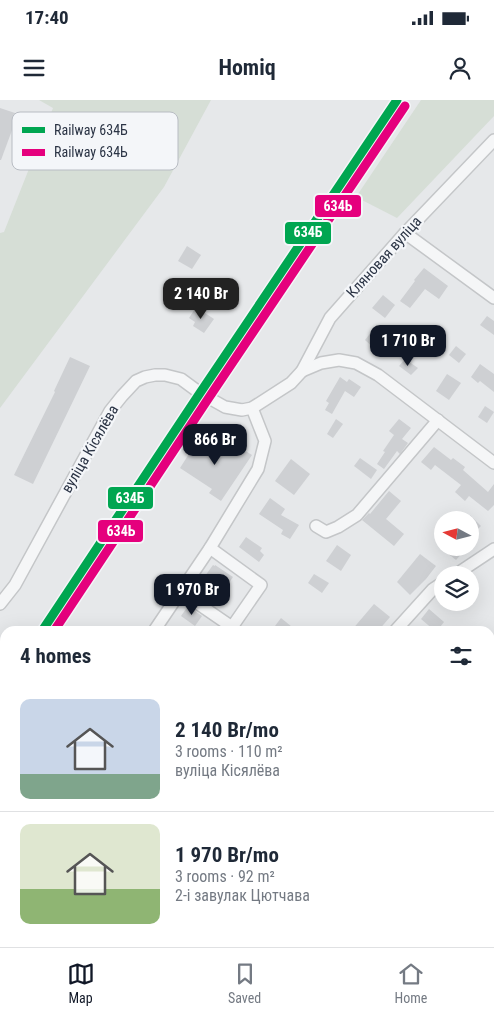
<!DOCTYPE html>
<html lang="en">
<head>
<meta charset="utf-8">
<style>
  :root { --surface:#fff; --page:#f6f6f7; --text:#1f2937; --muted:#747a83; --line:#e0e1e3; --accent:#111827 }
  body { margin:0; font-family:"Roboto Condensed",sans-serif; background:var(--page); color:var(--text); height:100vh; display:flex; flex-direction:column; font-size:19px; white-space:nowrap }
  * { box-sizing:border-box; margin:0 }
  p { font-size:16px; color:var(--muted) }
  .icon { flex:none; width:28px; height:28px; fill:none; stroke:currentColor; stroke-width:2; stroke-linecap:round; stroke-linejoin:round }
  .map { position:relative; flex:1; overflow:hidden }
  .drawer { position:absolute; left:0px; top:526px; width:495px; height:321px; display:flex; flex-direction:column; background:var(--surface); border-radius:15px 15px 0 0; box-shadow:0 5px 20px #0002 }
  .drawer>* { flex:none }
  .needle { width:32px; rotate:277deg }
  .fabs { position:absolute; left:434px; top:411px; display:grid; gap:10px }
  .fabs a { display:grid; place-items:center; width:45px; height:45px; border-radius:50%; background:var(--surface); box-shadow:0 5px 20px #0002; font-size:25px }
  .price { position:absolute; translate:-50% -42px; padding:0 11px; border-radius:10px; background:var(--accent); color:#fff; font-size:16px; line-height:32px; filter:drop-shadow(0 1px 2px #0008) }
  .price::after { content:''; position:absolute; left:50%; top:30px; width:15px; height:11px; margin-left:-8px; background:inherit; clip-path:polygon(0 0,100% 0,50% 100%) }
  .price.selected { background:#222; color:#fff }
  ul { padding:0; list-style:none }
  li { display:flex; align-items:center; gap:15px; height:125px; padding:0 20px }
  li+li { border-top:1px solid var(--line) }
  li span { display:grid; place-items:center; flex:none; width:140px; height:100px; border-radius:10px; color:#555 }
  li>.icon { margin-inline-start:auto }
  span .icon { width:60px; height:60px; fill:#fffc; stroke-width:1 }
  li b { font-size:21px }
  h2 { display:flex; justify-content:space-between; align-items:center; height:60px; padding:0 20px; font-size:21px }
  .status { display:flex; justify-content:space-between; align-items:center; height:35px; padding:0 25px; background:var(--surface); direction:ltr }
  .status svg { height:14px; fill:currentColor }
  header { display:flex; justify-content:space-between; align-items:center; height:65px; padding:0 20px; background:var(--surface); font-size:22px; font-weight:700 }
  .menu { display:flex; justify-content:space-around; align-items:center; height:70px; border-top:1px solid var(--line); background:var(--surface); font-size:14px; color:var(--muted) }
  .menu a { display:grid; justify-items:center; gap:2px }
  .menu .selected { color:var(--accent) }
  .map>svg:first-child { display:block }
  .green { fill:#d6ded6 }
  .building { fill:#ced0d3 }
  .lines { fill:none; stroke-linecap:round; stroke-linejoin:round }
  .minor-casing { stroke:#c4c6c8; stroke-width:14 }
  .minor { stroke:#f5f6f7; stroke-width:11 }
  .rail-1-casing { stroke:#f4f6f9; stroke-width:12 }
  .rail-2-casing { stroke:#f4f6f9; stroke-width:12 }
  .rail-1 { stroke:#00a651; stroke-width:9 }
  .rail-2 { stroke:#e5007d; stroke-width:9 }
  .labels { text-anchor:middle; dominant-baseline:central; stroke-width:4.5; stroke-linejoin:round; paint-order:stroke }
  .street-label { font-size:15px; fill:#2b3445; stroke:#f4f6f9 }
  .key { fill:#f4f6f9; stroke:#b8bcc3; stroke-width:1 }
  .key-label { font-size:14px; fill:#2b3445 }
  .line-badge { stroke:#f4f6f9; stroke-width:2 }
  .badge-label { font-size:14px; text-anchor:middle; font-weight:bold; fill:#fff }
</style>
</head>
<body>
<div class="status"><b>17:40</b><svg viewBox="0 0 49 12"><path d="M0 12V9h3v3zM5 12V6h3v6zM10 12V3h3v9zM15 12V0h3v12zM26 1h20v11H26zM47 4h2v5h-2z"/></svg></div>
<header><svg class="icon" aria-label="menu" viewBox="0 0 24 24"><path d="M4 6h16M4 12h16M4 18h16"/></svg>Homiq<svg class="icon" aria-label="person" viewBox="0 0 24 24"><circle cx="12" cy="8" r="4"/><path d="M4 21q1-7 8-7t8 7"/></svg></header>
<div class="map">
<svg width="494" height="847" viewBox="0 0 494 847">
  <rect width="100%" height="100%" fill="#e6e8ea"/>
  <g class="green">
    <polygon points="39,0 211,0 164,87 0,308 0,133 4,132 53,8"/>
    <polygon points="421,0 494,0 494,16 397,118 356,97"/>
  </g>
  <g class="building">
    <polygon points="0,8 18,14 1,60 0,60"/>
    <polygon points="187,146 201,155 192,169 178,161"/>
    <polygon points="424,168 448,186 439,199 425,189 410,208 400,201 415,181 414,180"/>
    <polygon points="383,195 395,205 385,218 372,208"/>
    <polygon points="196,207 214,219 204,233 193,226 195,222 189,218"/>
    <polygon points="487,216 494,221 494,235 480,225"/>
    <polygon points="372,231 384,240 376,250 365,240"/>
    <polygon points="456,246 466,254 459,263 449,255"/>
    <polygon points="70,257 90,266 33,384 14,375 55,292 54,291"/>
    <polygon points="405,259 418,268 411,275 399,266"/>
    <polygon points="480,264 494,274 494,292 480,281 478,283 471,277"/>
    <polygon points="447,274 461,283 449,300 436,291"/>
    <polygon points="340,277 347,282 349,279 361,287 354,297 345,291 332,314 325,310 329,303 326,301"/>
    <polygon points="485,306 494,312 487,323 478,317"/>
    <polygon points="336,319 343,324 333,338 327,334"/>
    <polygon points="399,319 411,328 402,339 408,343 400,354 397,351 384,369 377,364 385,352 383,351 394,335 389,331"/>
    <polygon points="201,335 233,356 239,347 252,355 221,401 209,393 212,389 180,368"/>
    <polygon points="434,347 451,360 453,358 465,367 463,370 488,392 494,384 494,405 488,411 469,396 465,401 455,392 461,385 435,365 431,370 421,362"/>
    <polygon points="360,358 377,370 371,379 354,366"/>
    <polygon points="291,359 310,374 294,395 275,381"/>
    <polygon points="389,391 401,401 386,419 404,434 394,446 362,420 369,413 370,414"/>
    <polygon points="270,398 285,409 281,415 299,425 290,439 281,434 283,430 259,414"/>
    <polygon points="470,415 481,426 475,432 470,427"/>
    <polygon points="246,437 262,448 260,451 264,455 259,462 239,447"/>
    <polygon points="337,445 351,455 341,471 326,461"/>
    <polygon points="441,448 467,448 456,460"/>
    <polygon points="420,454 436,466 426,479 410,495 397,482"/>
    <polygon points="213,465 215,466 215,465 233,477 222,493 216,488 207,501 191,490 194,485 197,487"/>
    <polygon points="314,474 329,483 322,493 308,483"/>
    <polygon points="374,504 390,517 378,531 351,531"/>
    <polygon points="188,506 202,516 195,526 181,516"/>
    <polygon points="429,509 444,522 437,531 435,531 421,519"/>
    <polygon points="281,518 297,531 281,531 275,526"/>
  </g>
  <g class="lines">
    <defs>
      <g id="minor">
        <polyline points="405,133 494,198"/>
        <polyline points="302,271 321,263 339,260 356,263 378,275 494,363"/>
        <polyline points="316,426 326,432 338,427 357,415 438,320"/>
        <polyline points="455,475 494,449"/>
        <polyline points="181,492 232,527 261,485 210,448"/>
        <polyline points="0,504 15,485 110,311 122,296 136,281 145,277 155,275 165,275 181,279 200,293 225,307 242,310 252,308 291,283 302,271 330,218 405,133 494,40"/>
        <polyline points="154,531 210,448 258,369 265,341 252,308"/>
        <polyline points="395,531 433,489 442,483"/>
        <polyline points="490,598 494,593"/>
        <polyline points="490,651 494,654"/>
        <polyline points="0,688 5,686"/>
        <polyline points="490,738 494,735"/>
        <polyline points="218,842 224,847"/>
        <polyline points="3,847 7,842"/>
        <polyline points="171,847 175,842"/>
        <polyline points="352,847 357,842"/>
      </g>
    </defs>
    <use href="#minor" class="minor-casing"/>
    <use href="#minor" class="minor"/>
    <defs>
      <polyline id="rail-1" points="42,531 200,293 397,0"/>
      <polyline id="rail-2" points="54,531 208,299 405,6"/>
    </defs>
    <use href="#rail-1" class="rail-1-casing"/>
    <use href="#rail-2" class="rail-2-casing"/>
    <use href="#rail-1" class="rail-1"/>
    <use href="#rail-2" class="rail-2"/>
  </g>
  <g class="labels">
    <g class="street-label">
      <text transform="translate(384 157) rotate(-48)">Кляновая вуліца</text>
      <text transform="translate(90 349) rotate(-60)">вуліца Кісялёва</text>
    </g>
  </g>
  <rect x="12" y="12" width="166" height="58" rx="8" class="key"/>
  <rect x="22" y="27" width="23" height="6" fill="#00a651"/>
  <rect x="22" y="49" width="23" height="7" fill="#e5007d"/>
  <g class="key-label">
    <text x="54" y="35">Railway 634Б</text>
    <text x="54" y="57">Railway 634Ь</text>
  </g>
  <g class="line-badge">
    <rect x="314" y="94" width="48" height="24" rx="5" fill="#e5007d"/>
    <rect x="284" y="121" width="48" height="24" rx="5" fill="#00a651"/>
    <rect x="107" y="386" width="47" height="24" rx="5" fill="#00a651"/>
    <rect x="97" y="419" width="47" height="24" rx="5" fill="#e5007d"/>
  </g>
  <g class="badge-label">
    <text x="338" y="111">634Ь</text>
    <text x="308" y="137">634Б</text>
    <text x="130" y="403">634Б</text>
    <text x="121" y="436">634Ь</text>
  </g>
</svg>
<div class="fabs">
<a><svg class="needle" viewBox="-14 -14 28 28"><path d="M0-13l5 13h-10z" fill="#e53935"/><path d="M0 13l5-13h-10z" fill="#747a83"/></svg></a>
<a><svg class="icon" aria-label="layers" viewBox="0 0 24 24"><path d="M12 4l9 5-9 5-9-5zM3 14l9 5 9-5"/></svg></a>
</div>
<b class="price selected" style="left:201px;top:220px">2 140 Br</b>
<b class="price" style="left:408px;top:267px">1 710 Br</b>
<b class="price" style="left:215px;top:366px">866 Br</b>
<b class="price" style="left:192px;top:516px">1 970 Br</b>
<section class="drawer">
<h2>4 homes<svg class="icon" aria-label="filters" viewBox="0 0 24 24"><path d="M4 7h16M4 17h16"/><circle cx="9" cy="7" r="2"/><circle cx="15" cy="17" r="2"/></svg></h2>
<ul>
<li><span style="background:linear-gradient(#c9d6e8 75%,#7fa58c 0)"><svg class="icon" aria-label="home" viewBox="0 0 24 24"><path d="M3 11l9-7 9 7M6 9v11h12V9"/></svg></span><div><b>2 140 Br/mo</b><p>3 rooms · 110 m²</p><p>вуліца Кісялёва</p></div></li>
<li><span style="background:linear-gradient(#dfe7d0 65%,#8fb573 0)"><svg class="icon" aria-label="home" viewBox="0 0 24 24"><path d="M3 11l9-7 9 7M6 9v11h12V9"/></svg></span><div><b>1 970 Br/mo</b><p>3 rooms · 92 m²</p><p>2-і завулак Цютчава</p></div></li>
</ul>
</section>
</div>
<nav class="menu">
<a class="selected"><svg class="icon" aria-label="map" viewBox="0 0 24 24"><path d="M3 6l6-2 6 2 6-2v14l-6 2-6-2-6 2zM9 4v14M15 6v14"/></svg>Map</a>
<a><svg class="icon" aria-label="saved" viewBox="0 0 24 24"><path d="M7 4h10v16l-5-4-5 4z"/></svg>Saved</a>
<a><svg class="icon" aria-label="home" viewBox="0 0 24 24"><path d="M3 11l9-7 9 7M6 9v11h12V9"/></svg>Home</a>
</nav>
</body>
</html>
